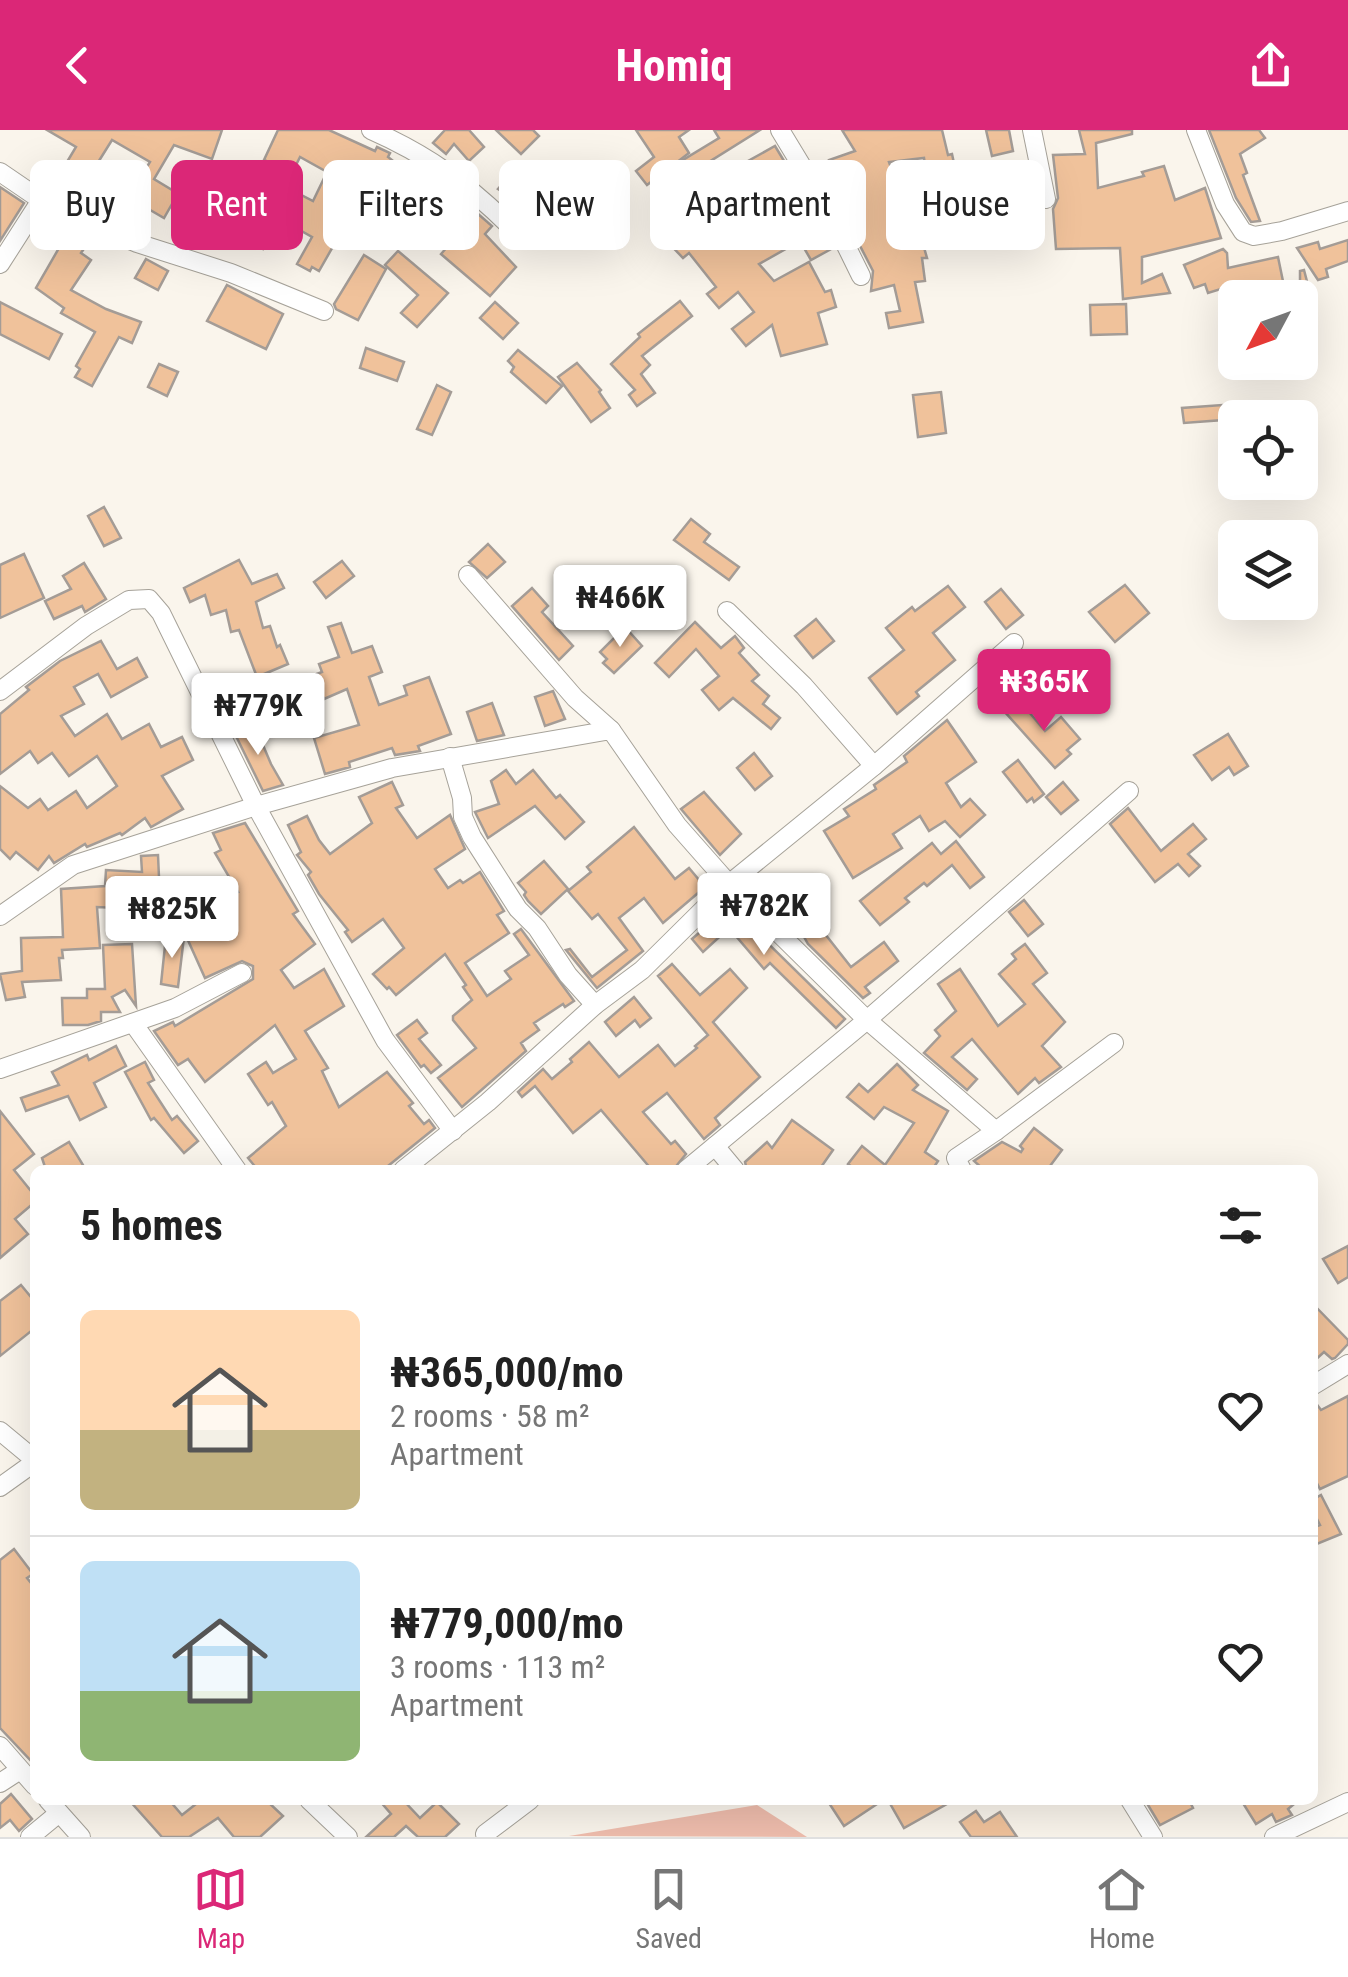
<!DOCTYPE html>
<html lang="en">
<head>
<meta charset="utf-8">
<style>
  :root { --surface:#fff; --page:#f6f6f6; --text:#222; --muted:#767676; --line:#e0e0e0; --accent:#db2777 }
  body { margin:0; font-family:"Roboto Condensed",sans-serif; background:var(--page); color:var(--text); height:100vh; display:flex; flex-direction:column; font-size:38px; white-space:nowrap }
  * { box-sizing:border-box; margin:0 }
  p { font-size:32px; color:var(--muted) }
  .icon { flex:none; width:55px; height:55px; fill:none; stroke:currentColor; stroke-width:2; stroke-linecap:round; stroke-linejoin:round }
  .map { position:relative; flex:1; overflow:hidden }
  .panel { position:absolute; left:30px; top:1035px; width:1288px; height:640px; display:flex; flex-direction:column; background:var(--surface); border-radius:15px; box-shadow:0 10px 40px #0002 }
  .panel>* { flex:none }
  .guide { position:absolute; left:30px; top:30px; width:1290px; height:90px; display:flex; gap:20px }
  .needle { width:65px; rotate:229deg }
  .controls { position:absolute; left:1218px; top:150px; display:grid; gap:20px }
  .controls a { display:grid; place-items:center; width:100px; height:100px; border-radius:15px; background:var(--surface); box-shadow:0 10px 40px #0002; font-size:50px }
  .price { position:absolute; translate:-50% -85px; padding:0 22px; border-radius:10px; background:#fff; color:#222; font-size:32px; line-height:65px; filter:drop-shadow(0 2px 5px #0008) }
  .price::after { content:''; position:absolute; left:50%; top:60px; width:30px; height:22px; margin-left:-15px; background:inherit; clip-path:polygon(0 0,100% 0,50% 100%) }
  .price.active { background:var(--accent); color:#fff }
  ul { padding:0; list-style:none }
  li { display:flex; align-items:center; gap:30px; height:250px; padding:0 50px }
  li+li { border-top:2px solid var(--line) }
  li span { display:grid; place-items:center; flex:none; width:280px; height:200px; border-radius:15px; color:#555 }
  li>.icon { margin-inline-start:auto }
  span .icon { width:120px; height:120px; fill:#fffc; stroke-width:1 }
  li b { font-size:42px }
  h2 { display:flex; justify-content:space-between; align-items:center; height:120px; padding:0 50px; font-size:42px }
  .tag { padding:0 35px; border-radius:15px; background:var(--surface); box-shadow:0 10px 40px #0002; font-size:35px; line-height:90px }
  .tag.active { background:var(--accent); color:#fff }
  header { display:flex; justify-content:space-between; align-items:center; height:130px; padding:0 50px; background:var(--accent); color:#fff; font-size:45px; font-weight:700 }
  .dock { display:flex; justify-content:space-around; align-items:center; height:140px; border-top:2px solid var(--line); background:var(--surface); font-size:28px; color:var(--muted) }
  .dock a { display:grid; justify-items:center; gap:5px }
  .dock .active { color:var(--accent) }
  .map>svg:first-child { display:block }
  .green { fill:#efbdad }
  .building { fill:#f0c29b; stroke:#a49c96; stroke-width:2.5; fill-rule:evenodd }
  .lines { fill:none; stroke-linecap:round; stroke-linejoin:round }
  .minor-casing { stroke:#a6a299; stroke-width:20 }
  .minor { stroke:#fff; stroke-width:18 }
</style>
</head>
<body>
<header><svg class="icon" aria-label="back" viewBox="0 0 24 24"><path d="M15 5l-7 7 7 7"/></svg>Homiq<svg class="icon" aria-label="share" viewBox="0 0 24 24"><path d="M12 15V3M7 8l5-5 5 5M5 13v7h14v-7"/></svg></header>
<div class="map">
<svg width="1348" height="1707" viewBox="0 0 1348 1707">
  <rect width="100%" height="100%" fill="#faf5ec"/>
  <polygon class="green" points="757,1675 807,1707 569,1706"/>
  <g class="building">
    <polygon points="47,0 222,0 212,29 174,15 154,49 187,69 204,34 237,50 242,44 272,63 278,53 313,71 327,42 300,27 292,43 264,30 278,0 329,0 375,21 377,17 390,23 388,27 411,45 394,68 375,53 363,77 380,88 369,105 353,94 349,102 343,99 319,141 312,137 310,141 297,134 312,107 280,89 263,119 233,101 227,110 205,95 203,99 189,91 191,86 172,74 164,88 133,70 134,66 130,64 150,32 112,10 77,66 59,54 65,45 61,42 76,17"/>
    <polygon points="445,0 469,0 484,17 469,31 454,14 446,24 433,13"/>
    <polygon points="496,0 533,0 539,6 521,24"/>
    <polygon points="636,0 689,0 679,7 689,23 647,55 636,41 654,27"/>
    <path d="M714,0H760L709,32L719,47L775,16L818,87L833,118L811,130L800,111L759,134L774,151L809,132L825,162L831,160L836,177L818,183L827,214L781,226L772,195L746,216L732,199L754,182L738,162L719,178L707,164L716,157L689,123L683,128L661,105L685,84L672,69L695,48L683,30L719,8ZM726,70L739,91L710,116L695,97Z"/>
    <polygon points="842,0 942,0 948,25 952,24 958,52 928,56 924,28 889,32 899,60 907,58 927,128 922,128 925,151 915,152 923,192 889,198 886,183 900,181 894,155 871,161 873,141 857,110 856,107 864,105 855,73 842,77 829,30 855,21"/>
    <polygon points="986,0 1009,0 1013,21 992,26"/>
    <polygon points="1079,0 1132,0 1132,4 1096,13 1098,58 1144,46 1142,42 1164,36 1175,70 1205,58 1221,108 1142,127 1142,153 1162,144 1170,163 1123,169 1120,118 1056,119 1053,79 1058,68 1053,25 1085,24"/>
    <polygon points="1209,0 1259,0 1265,8 1240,24 1247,43 1243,45 1260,91 1251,92 1236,68"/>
    <polygon points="516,38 531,51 534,47 552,62 548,67 566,81 553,97 498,59"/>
    <polygon points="0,57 24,73 0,111"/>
    <polygon points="1012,58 1026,58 1028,77 964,83 962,62"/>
    <polygon points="400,67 420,83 397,111 377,95"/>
    <polygon points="477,83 492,96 485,104 516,137 490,166 441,124"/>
    <polygon points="75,101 90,110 81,123 91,130 71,160 106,179 141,192 132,213 119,207 92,256 75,247 80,239 76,236 95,202 61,183 64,178 36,158 63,111 67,113"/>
    <polygon points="1348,110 1348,131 1326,139 1328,147 1318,150 1297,118 1318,112 1320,119"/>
    <polygon points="1223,119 1227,123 1228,138 1278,127 1285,161 1300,157 1300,141 1304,140 1315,182 1300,186 1300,168 1229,168 1227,157 1208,163 1205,154 1194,158 1184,135"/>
    <polygon points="398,121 448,163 417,197 401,183 418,165 385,135"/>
    <polygon points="364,125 386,139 358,190 336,179 334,174"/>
    <polygon points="146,129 168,141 158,160 135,148"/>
    <polygon points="227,155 283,184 266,219 207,191"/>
    <polygon points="680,171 692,186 642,226 650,235 641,244 655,263 637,276 629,265 635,260 611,234 640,207 638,204"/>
    <polygon points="0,172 62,204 49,229 0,204"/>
    <polygon points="495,172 518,193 503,209 480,188"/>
    <polygon points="1126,174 1127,204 1091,205 1090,175"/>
    <polygon points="366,218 404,232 397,251 360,238"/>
    <polygon points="518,220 562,256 546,273 511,242 514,237 508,231"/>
    <polygon points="577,233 601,260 599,262 610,278 591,292 558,247"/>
    <polygon points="159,234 178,242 167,266 148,257"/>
    <polygon points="437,255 451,262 432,305 417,299"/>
    <polygon points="941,262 946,303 918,307 913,265"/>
    <polygon points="1222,275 1223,290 1184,293 1182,278"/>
    <polygon points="104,377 121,408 104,416 88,386"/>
    <polygon points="691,389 710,404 704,412 739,437 729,450 674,410"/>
    <polygon points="488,414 505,432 487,448 469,432"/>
    <polygon points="24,424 44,468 0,488 0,435"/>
    <polygon points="239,430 252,454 277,444 284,458 256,472 263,498 270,496 277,517 280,515 288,534 257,547 239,500 231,502 226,480 211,485 205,465 190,472 184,458"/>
    <polygon points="342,431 354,446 326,468 314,452"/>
    <polygon points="84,433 106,469 85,482 82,476 54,489 45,471 71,459 63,446"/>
    <polygon points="1125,455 1149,483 1115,512 1089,482"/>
    <polygon points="948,456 965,477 933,503 955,530 916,562 919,566 897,584 869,548 904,520 886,498 912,477 915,481"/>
    <polygon points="532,458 548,476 542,482 573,516 559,530 512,476"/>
    <polygon points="1001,459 1023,485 1006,499 985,472"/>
    <polygon points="816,489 834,511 813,528 795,506"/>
    <polygon points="695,492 721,518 735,506 744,518 739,523 759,545 752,551 769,566 763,574 780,588 771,599 733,568 719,580 702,560 719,546 696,519 669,547 655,533"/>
    <polygon points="341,493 352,523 372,516 382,542 369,547 379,575 407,565 404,556 429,547 451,604 418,616 420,621 395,625 392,618 349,632 350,637 325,644 314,608 359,595 347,559 324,569 314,545 322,542 319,534 339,527 328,497"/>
    <polygon points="625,497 642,516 614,543 603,533 607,529 600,522"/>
    <polygon points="101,511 117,539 137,528 147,547 111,567 98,544 74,557 84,574 61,586 75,606 107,584 122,609 149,594 161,617 182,607 193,630 162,646 183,679 151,697 145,688 122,705 120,703 87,717 85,714 54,733 49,726 38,740 16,722 10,729 0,719 0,656 28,678 40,669 48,680 76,661 87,678 117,656 97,626 69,646 52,623 38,633 30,621 0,644 0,584 29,560 26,557 60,531"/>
    <polygon points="1084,521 1107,550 1090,564 1067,535"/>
    <polygon points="1022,523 1043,548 1023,565 1002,540"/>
    <polygon points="553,561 565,589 545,596 535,567"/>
    <polygon points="1018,569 1045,601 1061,587 1080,609 1067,620 1071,624 1055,638 1004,581"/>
    <polygon points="492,573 504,605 477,611 467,582"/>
    <polygon points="947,590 976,632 946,653 961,677 970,669 985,685 960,707 945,691 929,701 920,686 893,704 902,718 853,748 824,701 849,686 844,679 876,659 874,655 907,632 904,626"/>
    <polygon points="254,594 271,634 283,655 263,661 234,602"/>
    <polygon points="1228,604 1248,636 1234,645 1229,637 1212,650 1194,625"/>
    <polygon points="754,623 772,646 755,660 737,638"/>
    <polygon points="1018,630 1044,664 1034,672 1032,668 1027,672 1003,642"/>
    <polygon points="506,640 516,654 533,640 556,668 560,665 584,692 565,709 535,676 488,708 475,682 499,674 491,651"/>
    <polygon points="392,652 403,675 396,678 417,708 450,685 465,719 435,739 448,758 460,750 463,753 480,742 504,781 497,785 509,803 465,833 487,866 511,849 505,841 529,825 514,804 521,799 574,871 565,877 563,874 534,893 539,900 521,913 526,921 462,977 438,948 476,918 453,890 453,886 472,870 463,857 466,855 445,824 396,865 389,857 387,859 373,844 404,818 383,789 352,812 345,802 348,800 319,764 308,745 311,742 297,725 301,722 288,695 307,686 319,710 330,724 372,693 359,667"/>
    <polygon points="1063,652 1078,670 1061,684 1046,667"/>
    <polygon points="704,662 741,704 720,725 681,679"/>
    <polygon points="1128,678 1161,721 1193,694 1206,709 1188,724 1200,736 1189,746 1178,734 1155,752 1110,694"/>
    <polygon points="245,693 298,781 293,784 315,814 281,840 294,858 324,839 344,876 305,901 328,938 322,941 339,977 387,942 413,973 409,976 424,994 429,990 435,998 383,1040 258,1040 248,1028 286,996 272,972 268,975 248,944 266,932 273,943 296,929 275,895 205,952 188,929 178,935 154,901 173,892 175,896 253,849 253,836 242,831 205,848 187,808 181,778 238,762 215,723 221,720 213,703"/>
    <polygon points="634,697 675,749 689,738 705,757 663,793 644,768 619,788 643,821 597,858 566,820 570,819 592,847 627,820 598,784 592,789 568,761 591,742 587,737"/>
    <polygon points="956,711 984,747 970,758 952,735 927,756 924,753 905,768 909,772 880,795 860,771 932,713 941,724"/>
    <polygon points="158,725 161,792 144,793 143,768 116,767 116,778 97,777 100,818 62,820 63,828 59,828 61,850 22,852 25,867 6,870 0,844 22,841 21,808 63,807 61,759 105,756 106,740 142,742 141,726"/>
    <polygon points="544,731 568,759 541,784 528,771 524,765 526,762 518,753"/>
    <polygon points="797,760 818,795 851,837 884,812 898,831 865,857 870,863 863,868 808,814 783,769"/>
    <polygon points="1024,770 1043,794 1028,806 1009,782"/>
    <polygon points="730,776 845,889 836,898 770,833 764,839 729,798 703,822 692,809"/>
    <polygon points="166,806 184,807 178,857 161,854"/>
    <polygon points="132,814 136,876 125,860 112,867 120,882 101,882 101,891 88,895 63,895 62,868 87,868 87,859 105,859 103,815"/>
    <polygon points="1025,814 1047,843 1033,854 1065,892 1042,916 1061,937 1039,953 1035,948 1018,964 972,909 952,927 977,949 967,960 924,923 940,906 935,900 956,881 938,854 960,839 998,896 1025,874 999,844 1016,829 1012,824"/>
    <polygon points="672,834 700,865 730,839 747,858 713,892 760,947 715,988 720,995 704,1009 667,963 643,982 671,1014 675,1011 686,1024 673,1040 652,1040 601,980 573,1003 535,956 522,967 518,962 543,939 552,949 572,932 570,929 589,912 619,947 658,915 675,936 697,918 695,916 708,905 658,846"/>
    <polygon points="634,867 651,888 640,897 635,890 616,906 605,892"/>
    <polygon points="417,890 427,903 419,909 441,935 431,943 424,935 421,937 397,905"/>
    <polygon points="116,916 126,936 94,953 106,977 80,990 68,966 26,981 21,968 59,955 52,942 87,925 89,930"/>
    <polygon points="145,932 154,950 148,953 172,990 177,986 198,1011 184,1023 154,988 151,990 125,942"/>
    <polygon points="897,934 918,955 913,960 948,981 925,1022 938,1031 932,1040 856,1040 848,1034 862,1016 885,1035 914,993 884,977 874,989 847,967 859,954 868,962"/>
    <polygon points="0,981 34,1024 14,1040 35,1066 35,1072 15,1089 28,1104 0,1128"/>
    <polygon points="792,990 833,1020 819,1040 747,1040 745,1032 767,1012 772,1018"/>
    <polygon points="1034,998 1062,1020 1047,1040 984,1040 974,1031 1002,1012 1021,1022 1023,1019 1020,1016"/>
    <polygon points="69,1012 86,1040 46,1040 42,1028"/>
    <polygon points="1348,1116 1348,1147 1338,1153 1323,1129"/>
    <polygon points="21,1155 35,1172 35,1198 0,1226 0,1171"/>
    <polygon points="1312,1173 1348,1210 1348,1214 1335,1228 1332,1229 1324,1222 1312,1233"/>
    <polygon points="1348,1266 1348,1346 1320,1359 1312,1344 1312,1268 1321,1280"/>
    <polygon points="1321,1365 1341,1404 1312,1416 1312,1398 1320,1395 1312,1379 1312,1370"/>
    <polygon points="14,1419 33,1444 27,1448 35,1458 35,1635 0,1598 0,1430"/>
    <polygon points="11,1664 32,1689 19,1701 10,1690 0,1698 0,1674"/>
    <polygon points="129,1670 169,1670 182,1685 201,1670 266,1670 283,1686 260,1707 234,1707 218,1688 189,1707 162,1707"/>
    <polygon points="379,1670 403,1670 420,1688 437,1672 459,1694 445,1707 418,1707 406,1696 394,1707 366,1707 391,1684"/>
    <polygon points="827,1670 883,1670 844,1696"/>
    <polygon points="888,1670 954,1670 904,1698"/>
    <polygon points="1145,1670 1189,1670 1193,1678 1160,1695"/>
    <polygon points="1241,1670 1299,1670 1288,1679 1292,1685 1276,1692 1272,1684 1256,1694"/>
    <polygon points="976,1681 984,1692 1000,1682 1017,1707 971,1707 960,1692"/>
  </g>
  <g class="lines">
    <defs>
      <g id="minor">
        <path d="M371,0C428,25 466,53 510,96"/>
        <polyline points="780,0 829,81 861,146"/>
        <polyline points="1032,0 1046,69"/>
        <polyline points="1196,0 1225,74 1243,102 1254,106 1282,101 1348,81"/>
        <polyline points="0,42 41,70 77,88 137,113 231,143 324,181"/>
        <polyline points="0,134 41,70"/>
        <polyline points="468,445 575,568 611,600"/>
        <polyline points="727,481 804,556 874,636"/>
        <polyline points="0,561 86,496 129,470 149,469 161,483 256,676 385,910 453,1001"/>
        <polyline points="450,627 462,668 463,687 472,707 518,779 537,798 568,845 595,875"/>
        <polyline points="0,786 73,735 256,676 392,638 611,600 677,695 729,754 867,890 996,1001 956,1028 962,1040"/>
        <polyline points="133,893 237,1040"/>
        <polyline points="0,939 175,878 242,843"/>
        <polyline points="996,1001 1114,913"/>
        <polyline points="715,1016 735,1040"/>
        <polyline points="403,1040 488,972 595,875 642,840 729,754 874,636 1014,513"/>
        <polyline points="686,1040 867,890 1129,661"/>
        <polyline points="1312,1256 1348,1234"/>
        <polyline points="0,1301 35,1330"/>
        <polyline points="0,1357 35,1332"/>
        <polyline points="0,1616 35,1656"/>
        <polyline points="0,1653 20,1640"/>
        <polyline points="48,1670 81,1707"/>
        <polyline points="309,1670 348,1707"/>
        <polyline points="1130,1670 1153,1707"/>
        <polyline points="485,1704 530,1670"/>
        <polyline points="30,1707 59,1683"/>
        <polyline points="1274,1707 1348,1672"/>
      </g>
    </defs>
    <use href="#minor" class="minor-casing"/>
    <use href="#minor" class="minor"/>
  </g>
</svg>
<div class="controls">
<a><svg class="needle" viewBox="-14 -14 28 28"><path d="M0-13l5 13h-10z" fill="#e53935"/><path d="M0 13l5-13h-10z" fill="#767676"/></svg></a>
<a><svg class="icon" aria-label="locate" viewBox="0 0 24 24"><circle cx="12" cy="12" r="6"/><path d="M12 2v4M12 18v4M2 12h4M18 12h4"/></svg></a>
<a><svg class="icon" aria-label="layers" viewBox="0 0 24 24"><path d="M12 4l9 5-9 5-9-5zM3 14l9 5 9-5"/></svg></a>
</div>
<b class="price" style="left:620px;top:520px">₦466K</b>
<b class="price active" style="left:1044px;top:604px">₦365K</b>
<b class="price" style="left:258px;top:628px">₦779K</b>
<b class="price" style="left:764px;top:828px">₦782K</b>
<b class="price" style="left:172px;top:831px">₦825K</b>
<div class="guide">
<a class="tag">Buy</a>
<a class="tag active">Rent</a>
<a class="tag">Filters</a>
<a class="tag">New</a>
<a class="tag">Apartment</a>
<a class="tag">House</a>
</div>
<section class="panel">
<h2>5 homes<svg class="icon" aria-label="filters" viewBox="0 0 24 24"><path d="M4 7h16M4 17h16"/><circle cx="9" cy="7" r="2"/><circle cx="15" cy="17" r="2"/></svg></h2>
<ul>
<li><span style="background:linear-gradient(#ffd9b3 60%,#c2b280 0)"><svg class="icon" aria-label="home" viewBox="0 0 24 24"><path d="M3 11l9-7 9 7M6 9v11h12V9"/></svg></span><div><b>₦365,000/mo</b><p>2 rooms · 58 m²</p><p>Apartment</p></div><svg class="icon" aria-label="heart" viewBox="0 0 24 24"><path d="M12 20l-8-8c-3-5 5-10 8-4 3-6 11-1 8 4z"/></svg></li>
<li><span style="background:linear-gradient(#bfe0f5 65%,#8fb573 0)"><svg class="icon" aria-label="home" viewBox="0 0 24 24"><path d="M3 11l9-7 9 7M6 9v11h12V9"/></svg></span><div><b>₦779,000/mo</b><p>3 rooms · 113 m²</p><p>Apartment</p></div><svg class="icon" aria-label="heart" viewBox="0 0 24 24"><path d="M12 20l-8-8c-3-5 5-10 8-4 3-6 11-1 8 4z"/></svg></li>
</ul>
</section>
</div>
<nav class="dock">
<a class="active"><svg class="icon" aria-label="map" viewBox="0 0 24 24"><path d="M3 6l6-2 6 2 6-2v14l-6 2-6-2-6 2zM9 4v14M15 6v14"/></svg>Map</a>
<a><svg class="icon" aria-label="saved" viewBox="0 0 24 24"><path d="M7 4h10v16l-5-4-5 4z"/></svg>Saved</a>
<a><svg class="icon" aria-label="home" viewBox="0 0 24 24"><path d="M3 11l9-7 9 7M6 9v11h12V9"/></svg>Home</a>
</nav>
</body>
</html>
